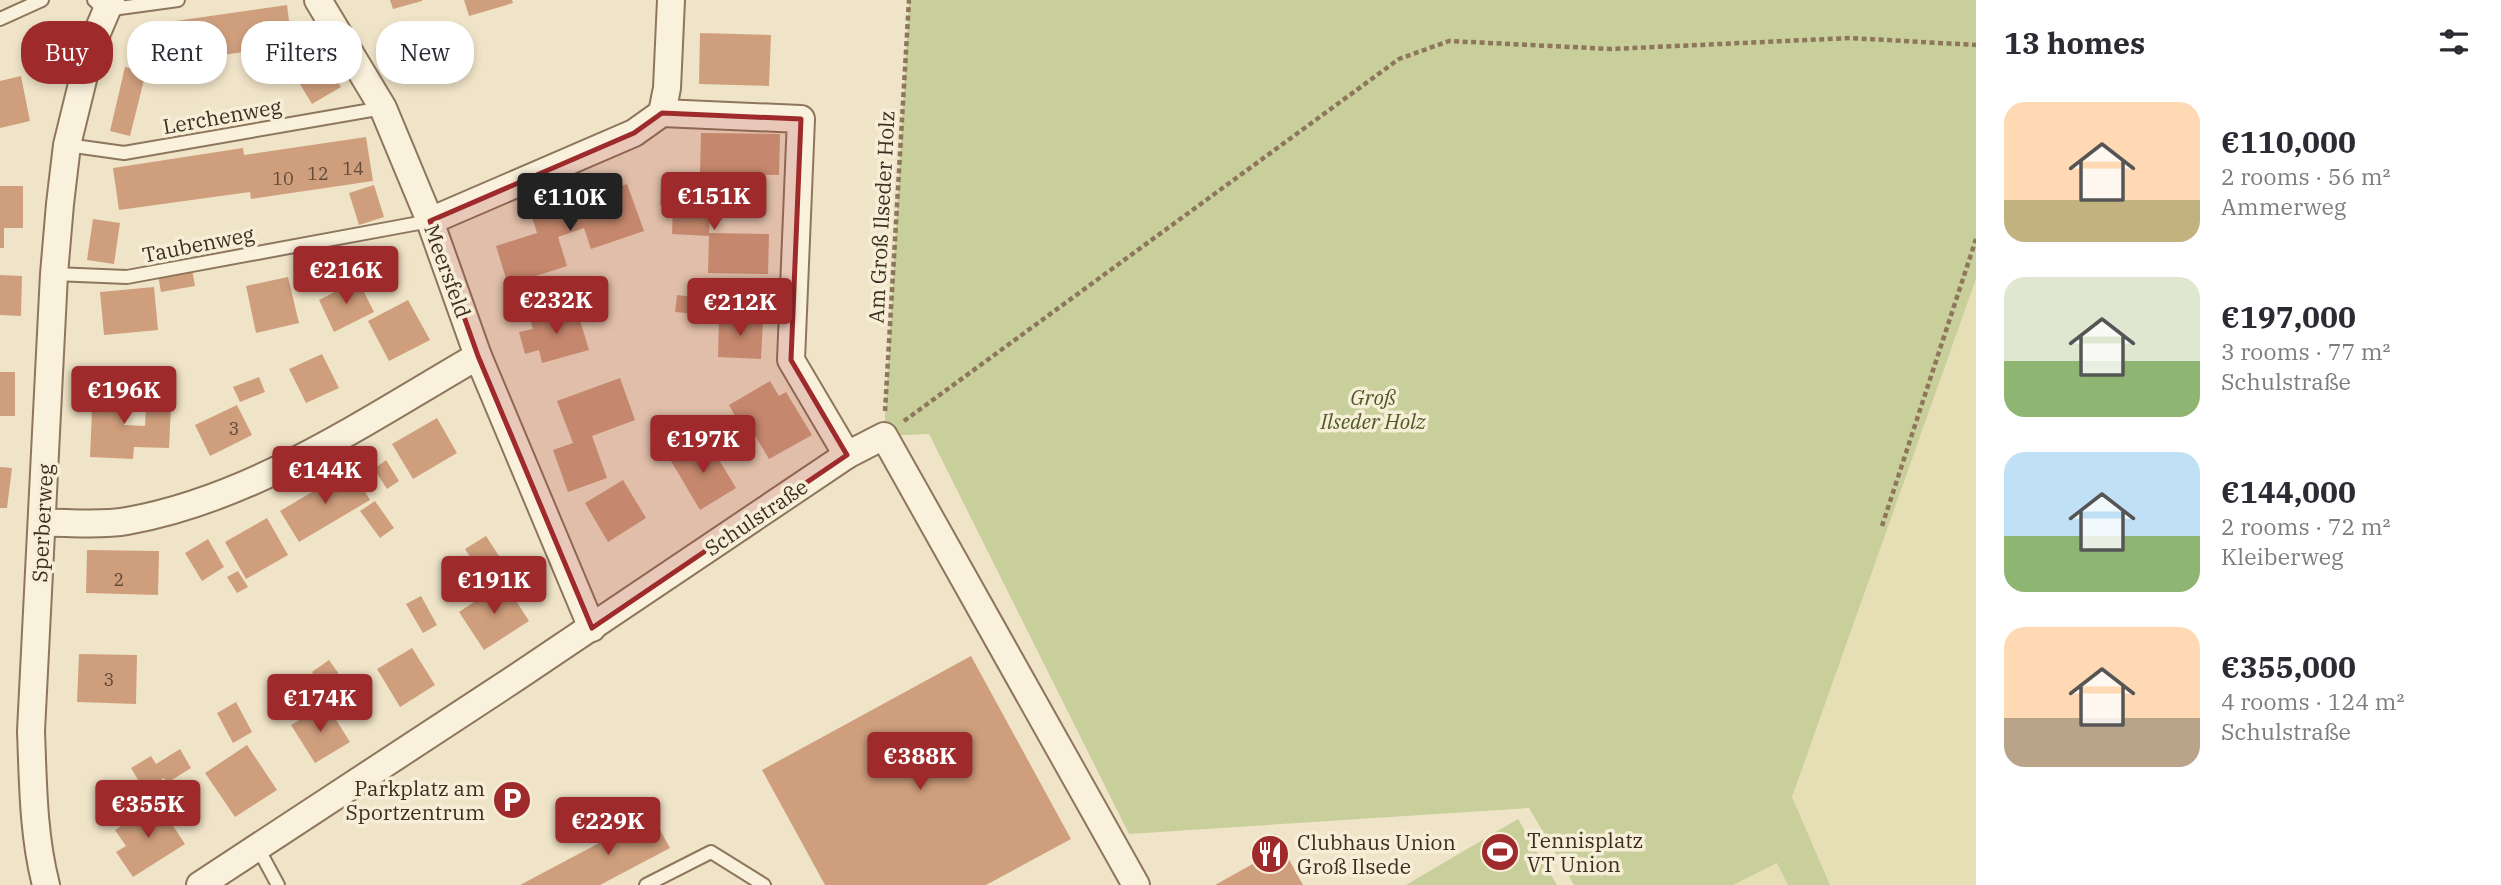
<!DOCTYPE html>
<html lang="en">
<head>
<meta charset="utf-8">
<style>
  :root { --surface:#fff; --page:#f7f7f7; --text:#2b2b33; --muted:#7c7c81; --accent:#9e2a2b }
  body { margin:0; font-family:"IBM Plex Serif",serif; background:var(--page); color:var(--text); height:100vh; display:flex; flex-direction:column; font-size:26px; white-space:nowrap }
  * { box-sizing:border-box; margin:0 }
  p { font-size:23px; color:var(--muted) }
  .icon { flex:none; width:38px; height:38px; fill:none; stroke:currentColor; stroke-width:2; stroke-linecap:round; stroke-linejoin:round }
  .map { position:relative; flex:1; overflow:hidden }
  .side { display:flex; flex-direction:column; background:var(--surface); width:525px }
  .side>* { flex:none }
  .hud { position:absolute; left:21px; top:21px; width:665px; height:63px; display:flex; gap:14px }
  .price { position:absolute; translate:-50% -60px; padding:0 16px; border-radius:7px; background:var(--accent); color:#fff; font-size:23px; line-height:46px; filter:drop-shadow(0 2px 4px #0008) }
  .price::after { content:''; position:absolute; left:50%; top:42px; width:21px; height:16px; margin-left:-10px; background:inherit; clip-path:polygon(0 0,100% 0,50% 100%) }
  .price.on { background:#222; color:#fff }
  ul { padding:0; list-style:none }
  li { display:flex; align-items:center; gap:21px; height:175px; padding:0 28px }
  li span { display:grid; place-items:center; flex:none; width:196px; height:140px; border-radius:21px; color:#555 }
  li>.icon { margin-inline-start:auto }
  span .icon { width:84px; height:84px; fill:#fffc; stroke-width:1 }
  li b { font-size:30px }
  h2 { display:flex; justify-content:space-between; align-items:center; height:84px; padding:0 28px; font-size:30px }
  .pill { padding:0 24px; border-radius:28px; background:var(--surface); box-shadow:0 4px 10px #0003; font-size:24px; line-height:63px }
  .pill.on { background:var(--accent); color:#fff }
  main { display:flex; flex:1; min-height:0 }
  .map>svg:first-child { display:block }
  .farmland { fill:#e6deb5 }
  .green { fill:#c9cf9b }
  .building { fill:#cf9f7d }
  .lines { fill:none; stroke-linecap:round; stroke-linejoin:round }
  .service-casing { stroke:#8d765c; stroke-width:16 }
  .minor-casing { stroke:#8d765c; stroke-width:30 }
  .path { stroke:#8d765c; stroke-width:4.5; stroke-dasharray:5 3.5; stroke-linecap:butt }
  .service { stroke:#faf1dc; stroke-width:12 }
  .minor { stroke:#faf1dc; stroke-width:26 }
  .marked { fill:#9e2a2b; fill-opacity:0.2; stroke:#9e2a2b; stroke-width:5; stroke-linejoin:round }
  .labels { text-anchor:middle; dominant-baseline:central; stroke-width:7; stroke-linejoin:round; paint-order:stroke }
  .number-label { font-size:18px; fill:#624a37 }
  .street-label { font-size:21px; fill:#3d2e20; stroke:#f7eed8 }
  .park-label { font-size:21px; font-style:italic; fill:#4d5a26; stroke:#f7eed8 }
  .poi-label { font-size:21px; fill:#3d2e20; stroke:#f7eed8; text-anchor:start }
</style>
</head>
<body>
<main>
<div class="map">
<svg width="1976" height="885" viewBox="0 0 1976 885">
  <rect width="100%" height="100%" fill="#f0e4c8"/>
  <g class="farmland">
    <polygon points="1976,279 1976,885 1830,885 1792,797"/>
    <polygon points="1778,863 1788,885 1733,885"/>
  </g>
  <g class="green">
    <polygon points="909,0 1976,0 1976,279 1792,797 1830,885 1788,885 1777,863 1733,885 1574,885 1529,808 1129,834 929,434 884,436"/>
    <polygon points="1518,819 1557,885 1406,885"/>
  </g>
  <g class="building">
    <polygon points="390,0 422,0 422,1 393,9"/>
    <polygon points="464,0 512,0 513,3 469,16"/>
    <polygon points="287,5 292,45 159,64 154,24"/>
    <polygon points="700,33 771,35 769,86 699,84"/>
    <polygon points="314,43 341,87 312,104 286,61"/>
    <polygon points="125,67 146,72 130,136 110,131"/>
    <polygon points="21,76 30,121 0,128 0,81"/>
    <polygon points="701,133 780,134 779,175 700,174"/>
    <polygon points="366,137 373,181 251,199 250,192 119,210 113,168 243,148 244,155"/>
    <polygon points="661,178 699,179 698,206 710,207 709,233 769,234 768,274 708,273 709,236 672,234 673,206 660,205"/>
    <polygon points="627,184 644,231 591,249 584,228 558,237 567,266 508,285 496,246 537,233 532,217"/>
    <polygon points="374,185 384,217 359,225 349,193"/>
    <polygon points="0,186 23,186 23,228 4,228 4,248 0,248"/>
    <polygon points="93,219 120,223 114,264 87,260"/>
    <polygon points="192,269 195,286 161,292 158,275"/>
    <polygon points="0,275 22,276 21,316 0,315"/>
    <polygon points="288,277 299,323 256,333 246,286"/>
    <polygon points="358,280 374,312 334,332 319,300"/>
    <polygon points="588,282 592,298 556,309 551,293"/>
    <polygon points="154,287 158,330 104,335 100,292"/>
    <polygon points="677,295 723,300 721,316 675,312"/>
    <polygon points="408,300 430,340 389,361 368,321"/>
    <polygon points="576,307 589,350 542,363 539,350 525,354 519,332 533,329 530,320"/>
    <polygon points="719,318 763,320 761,359 718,357"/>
    <polygon points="322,354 339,388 306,403 289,369"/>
    <rect x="0" y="372" width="15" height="44"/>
    <polygon points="259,377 265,392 240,402 233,387"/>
    <polygon points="620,378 635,420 592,436 607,478 568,492 553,450 573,443 557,401"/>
    <polygon points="770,381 779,396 786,392 812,435 769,459 744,417 738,421 729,405"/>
    <polygon points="93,386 125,387 124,425 145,426 146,406 171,407 169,448 134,447 133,459 90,457"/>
    <polygon points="237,405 252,435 210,456 195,425"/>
    <polygon points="437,418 457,453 413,479 392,444"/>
    <polygon points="707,440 736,488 700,510 671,461"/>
    <polygon points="386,460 399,481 387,489 374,469"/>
    <polygon points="0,467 12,468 7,508 0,508"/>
    <polygon points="351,469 370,500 299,542 280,511"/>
    <polygon points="623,480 646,518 608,542 585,503"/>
    <polygon points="375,501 394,528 380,538 360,511"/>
    <polygon points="267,518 288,555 246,579 225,542"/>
    <polygon points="486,536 501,559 480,572 465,549"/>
    <polygon points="208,539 224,567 202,581 185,553"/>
    <polygon points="87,550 159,551 158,595 86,593"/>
    <polygon points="238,571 248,587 237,593 227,577"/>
    <polygon points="504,582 529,621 484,650 459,612"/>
    <polygon points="421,596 437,625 423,633 406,604"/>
    <polygon points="412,648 435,685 400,707 377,669"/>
    <polygon points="79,654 137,655 136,704 77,702"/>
    <polygon points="971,656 1071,839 986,885 825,885 762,770"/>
    <polygon points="329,660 348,687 330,699 312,672"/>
    <polygon points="236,702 252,732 233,743 217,713"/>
    <polygon points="326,704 350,742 315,763 291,725"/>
    <polygon points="247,745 277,790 235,817 205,773"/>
    <polygon points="180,749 191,768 167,783 164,778 144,790 131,768 151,756 156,764"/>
    <polygon points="158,803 185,844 133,877 116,852 126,846 115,830"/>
    <polygon points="652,815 670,848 600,885 520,885"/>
    <polygon points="1275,834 1303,885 1215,885 1258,861 1250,848"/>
  </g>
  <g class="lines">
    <defs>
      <g id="service">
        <polyline points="94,0 105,10 178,0"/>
        <polyline points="0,19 42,0"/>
        <polyline points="67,145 124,153 383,108"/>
        <polyline points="54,274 127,277 430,221"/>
        <polyline points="258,848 278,885"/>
        <polyline points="646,885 711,852 764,885"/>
      </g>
      <g id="minor">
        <polyline points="318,0 383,108 430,221 478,356 592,628"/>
        <polyline points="662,113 801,119 791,360 847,455"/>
        <polyline points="430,221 634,133 662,113 667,88 671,0"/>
        <path d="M42,523C69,522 100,526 127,521C255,498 367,420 478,356"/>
        <path d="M46,885C33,835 33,782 31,731L54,274L60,204L67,145L91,47L111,0"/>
        <polyline points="200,885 517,677 847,455 884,436 1136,885"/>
      </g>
    </defs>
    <use href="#service" class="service-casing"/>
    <use href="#minor" class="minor-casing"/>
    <g class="path">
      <polyline points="885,411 909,0"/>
      <polyline points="904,421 1399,59 1449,41 1611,49 1850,38 1976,45"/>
      <polyline points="1882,526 1976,239"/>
    </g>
    <use href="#service" class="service"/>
    <use href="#minor" class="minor"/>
  </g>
  <path class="marked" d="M662,113L801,119L791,360L847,455L592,628L478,356L430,221L634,133Z"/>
  <defs>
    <symbol id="parking-disc" viewBox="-11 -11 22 22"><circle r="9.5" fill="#9e2a2b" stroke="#f7eed8"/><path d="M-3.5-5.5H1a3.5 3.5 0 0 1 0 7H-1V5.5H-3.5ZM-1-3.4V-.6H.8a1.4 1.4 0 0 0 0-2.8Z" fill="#fff"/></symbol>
    <symbol id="stadium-disc" viewBox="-11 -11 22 22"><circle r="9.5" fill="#9e2a2b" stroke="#f7eed8"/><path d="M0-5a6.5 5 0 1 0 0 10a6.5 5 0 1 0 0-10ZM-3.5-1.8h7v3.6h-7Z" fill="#fff"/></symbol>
    <symbol id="restaurant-disc" viewBox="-11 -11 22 22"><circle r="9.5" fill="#9e2a2b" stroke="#f7eed8"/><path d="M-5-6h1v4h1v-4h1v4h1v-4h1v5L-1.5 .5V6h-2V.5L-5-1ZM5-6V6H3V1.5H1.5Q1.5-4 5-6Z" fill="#fff"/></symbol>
  </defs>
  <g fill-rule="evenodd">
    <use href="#parking-disc" x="490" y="778" width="44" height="44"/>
    <use href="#stadium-disc" x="1478" y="830" width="44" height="44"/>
    <use href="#restaurant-disc" x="1248" y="832" width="44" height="44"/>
  </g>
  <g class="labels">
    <g class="number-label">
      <text x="353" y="168">14</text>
      <text x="318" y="173">12</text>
      <text x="283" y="178">10</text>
      <text x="234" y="428">3</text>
      <text x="119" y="579">2</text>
      <text x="109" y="679">3</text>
    </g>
    <g class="street-label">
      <text transform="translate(222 116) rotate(-10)">Lerchenweg</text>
      <text transform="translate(881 217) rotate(-87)">Am Groß Ilseder Holz</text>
      <text transform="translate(198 244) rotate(-11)">Taubenweg</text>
      <text transform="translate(448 271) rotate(70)">Meersfeld</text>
      <text transform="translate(756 517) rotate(-34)">Schulstraße</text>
      <text transform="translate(42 523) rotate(-87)">Sperberweg</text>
    </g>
    <g class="park-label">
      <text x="1373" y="397">Groß<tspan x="1373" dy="24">Ilseder Holz</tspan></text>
    </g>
    <g class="poi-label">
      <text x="485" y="788" text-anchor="end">Parkplatz am<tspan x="485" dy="24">Sportzentrum</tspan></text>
      <text x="1527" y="840">Tennisplatz<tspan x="1527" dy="24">VT Union</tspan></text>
      <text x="1297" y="842">Clubhaus Union<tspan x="1297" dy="24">Groß Ilsede</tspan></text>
    </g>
  </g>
</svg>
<b class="price" style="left:714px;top:232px">€151K</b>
<b class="price on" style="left:570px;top:233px">€110K</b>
<b class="price" style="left:346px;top:306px">€216K</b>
<b class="price" style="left:556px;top:336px">€232K</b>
<b class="price" style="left:740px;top:338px">€212K</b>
<b class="price" style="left:124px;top:426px">€196K</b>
<b class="price" style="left:703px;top:475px">€197K</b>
<b class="price" style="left:325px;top:506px">€144K</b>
<b class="price" style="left:494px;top:616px">€191K</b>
<b class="price" style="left:320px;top:734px">€174K</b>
<b class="price" style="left:920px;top:792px">€388K</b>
<b class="price" style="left:148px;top:840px">€355K</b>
<b class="price" style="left:608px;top:857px">€229K</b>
<div class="hud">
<a class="pill on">Buy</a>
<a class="pill">Rent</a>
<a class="pill">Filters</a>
<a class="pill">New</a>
</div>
</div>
<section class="side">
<h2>13 homes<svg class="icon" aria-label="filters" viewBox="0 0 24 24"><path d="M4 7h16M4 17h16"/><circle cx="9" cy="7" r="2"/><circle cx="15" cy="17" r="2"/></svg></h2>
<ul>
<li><span style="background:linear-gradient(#ffd9b3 70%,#c2b280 0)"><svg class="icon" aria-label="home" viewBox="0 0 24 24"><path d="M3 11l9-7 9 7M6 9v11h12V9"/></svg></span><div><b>€110,000</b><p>2 rooms · 56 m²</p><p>Ammerweg</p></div></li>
<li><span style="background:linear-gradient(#dfe7d0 60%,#8fb573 0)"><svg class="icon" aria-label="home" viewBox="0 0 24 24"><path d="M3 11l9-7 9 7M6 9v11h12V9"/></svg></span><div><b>€197,000</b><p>3 rooms · 77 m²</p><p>Schulstraße</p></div></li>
<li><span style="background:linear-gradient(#bfe0f5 60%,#8fb573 0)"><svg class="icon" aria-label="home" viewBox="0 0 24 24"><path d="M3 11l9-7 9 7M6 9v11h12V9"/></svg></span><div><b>€144,000</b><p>2 rooms · 72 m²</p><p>Kleiberweg</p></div></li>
<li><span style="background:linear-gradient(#ffd9b3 65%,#b9a48a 0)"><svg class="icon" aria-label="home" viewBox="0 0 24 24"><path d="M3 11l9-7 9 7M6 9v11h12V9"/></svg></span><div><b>€355,000</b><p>4 rooms · 124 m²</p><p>Schulstraße</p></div></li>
</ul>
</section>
</main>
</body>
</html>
